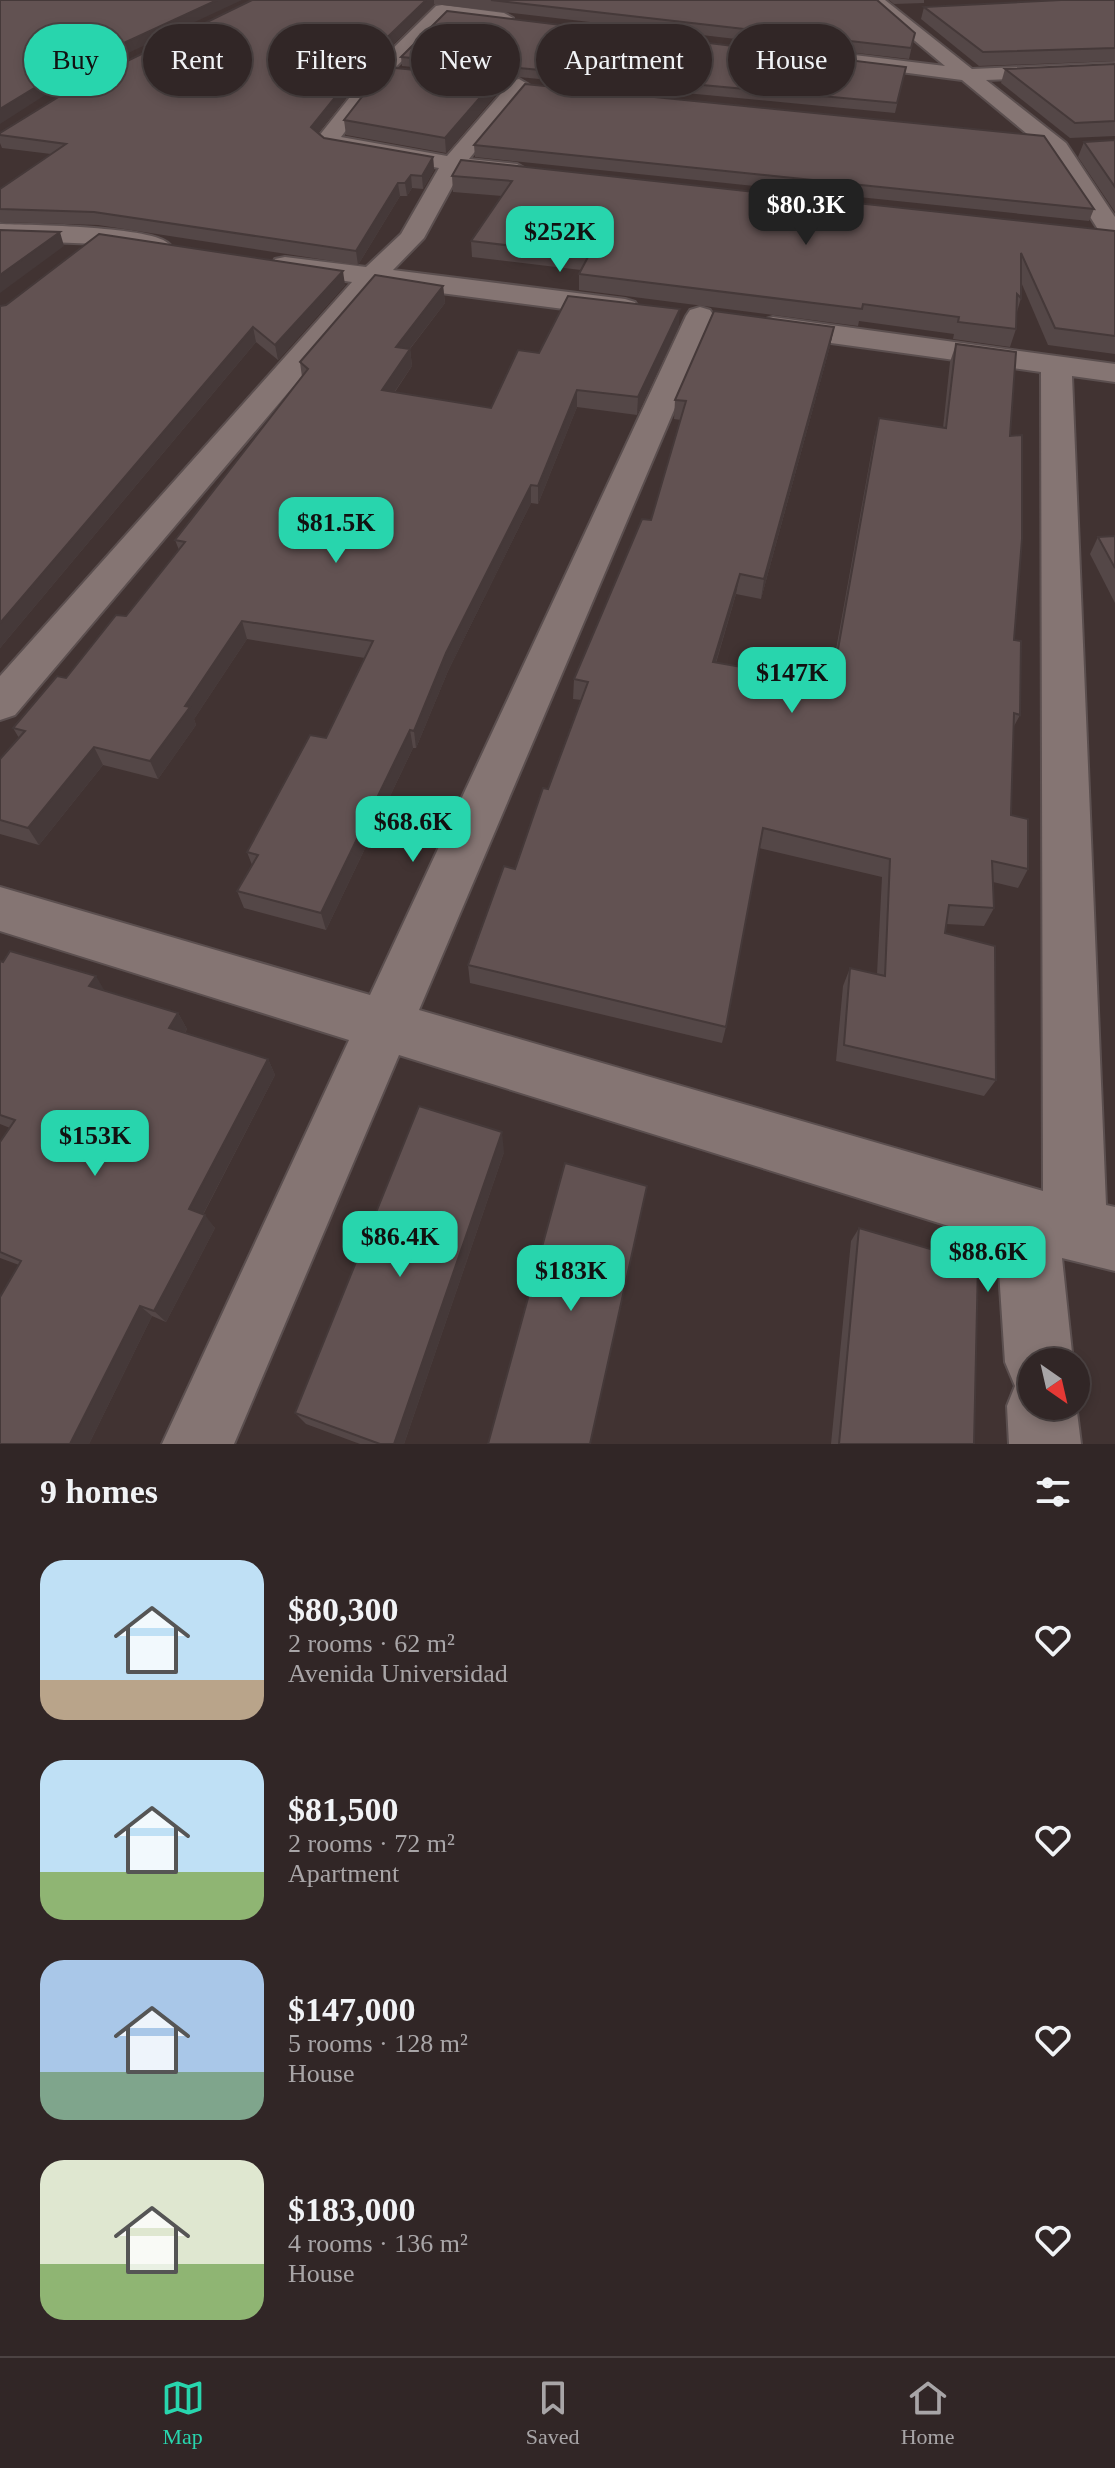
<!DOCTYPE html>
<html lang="en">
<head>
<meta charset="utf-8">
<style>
  :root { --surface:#312626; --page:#3d3232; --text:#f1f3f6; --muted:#a8a5a7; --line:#4c4343; --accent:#28d5ad }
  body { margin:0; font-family:"Times New Roman",serif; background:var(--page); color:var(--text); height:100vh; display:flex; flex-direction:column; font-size:30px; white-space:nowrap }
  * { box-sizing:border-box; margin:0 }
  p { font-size:26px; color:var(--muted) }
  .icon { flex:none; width:44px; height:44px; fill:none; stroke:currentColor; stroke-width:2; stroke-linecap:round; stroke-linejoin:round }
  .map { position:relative; height:1444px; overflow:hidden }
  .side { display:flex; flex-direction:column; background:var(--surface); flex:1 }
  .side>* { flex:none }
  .top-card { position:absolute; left:24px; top:24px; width:1068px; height:72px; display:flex; gap:16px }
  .needle { width:52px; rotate:146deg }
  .fabs { position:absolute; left:1018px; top:1348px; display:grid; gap:16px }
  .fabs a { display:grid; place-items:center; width:72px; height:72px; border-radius:50%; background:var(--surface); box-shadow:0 4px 12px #0003,0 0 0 2px var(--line); font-size:40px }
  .price { position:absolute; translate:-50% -68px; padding:0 18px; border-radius:16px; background:var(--accent); color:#111; font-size:26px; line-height:52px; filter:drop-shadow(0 2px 4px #0008) }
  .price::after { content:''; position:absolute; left:50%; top:48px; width:24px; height:18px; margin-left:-12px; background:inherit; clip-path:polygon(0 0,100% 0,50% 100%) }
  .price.selected { background:#222; color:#fff }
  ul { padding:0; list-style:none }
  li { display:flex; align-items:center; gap:24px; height:200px; padding:0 40px }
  li span { display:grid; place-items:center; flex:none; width:224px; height:160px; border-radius:24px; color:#555 }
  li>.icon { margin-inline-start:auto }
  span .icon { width:96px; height:96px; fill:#fffc; stroke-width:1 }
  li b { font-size:34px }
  h2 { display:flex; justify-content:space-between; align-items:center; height:96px; padding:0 40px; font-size:34px }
  .chip { padding:0 28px; border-radius:36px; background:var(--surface); box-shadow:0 4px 12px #0003,0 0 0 2px var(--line); font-size:28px; line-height:72px }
  .chip.selected { background:var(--accent); color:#111 }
  .dock { display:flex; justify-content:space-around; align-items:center; height:112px; border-top:2px solid var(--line); background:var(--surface); font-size:22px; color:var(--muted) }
  .dock a { display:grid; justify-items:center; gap:4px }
  .dock .selected { color:var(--accent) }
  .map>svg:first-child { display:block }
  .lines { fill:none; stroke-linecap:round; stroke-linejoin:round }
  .minor-casing { stroke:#5b4f4f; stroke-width:4 }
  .minor { fill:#857573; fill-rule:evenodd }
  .wall { fill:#544747 }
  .shaded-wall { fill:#453939 }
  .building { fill:#625252; stroke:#453939; stroke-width:2 }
</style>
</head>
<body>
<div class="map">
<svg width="1115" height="1444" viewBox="0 0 1115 1444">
  <rect width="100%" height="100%" fill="#413332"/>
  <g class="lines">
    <defs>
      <g id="minor">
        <polygon points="866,0 885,0 972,69 1115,63 1115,75 986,80 1066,143 1115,217 1115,245 1106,242 1049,152 962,80 839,64 836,60 846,54 945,66"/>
        <polygon points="442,5 504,13 513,18 504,23 446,16 387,76 341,137 447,156 512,81 519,79 529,85 469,159 517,164 529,171 517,178 460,172 424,238 393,270 625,299 635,302 639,308 635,314 625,317 379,285 15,715 0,720 0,676 352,282 275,271 272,265 275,259 285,257 366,267 401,234 439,168 326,148 315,141 373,68 436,6"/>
        <path d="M0,224C28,225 157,226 170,245L157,253L98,244L0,240Z"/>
        <polygon points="700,307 710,310 714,316 419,1010 1043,1191 1041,372 773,335 763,332 758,326 763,320 773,317 1115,364 1115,382 1072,376 1106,1205 1115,1207 1115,1271 1062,1258 1073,1362 1032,1362 1032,1406 1076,1404 1081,1444 1009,1444 1007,1406 1015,1386 1005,1362 997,1241 399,1055 234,1444 162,1444 349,1040 0,931 0,887 370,995 686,316 690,310"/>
      </g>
    </defs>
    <use href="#minor" class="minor-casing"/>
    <use href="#minor" class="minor"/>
  </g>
  <g class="wall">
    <polygon points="252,0 877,0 915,33 909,59 434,4 371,66 318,133 324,138 433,157 434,170 423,189 412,188 407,196 400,196 358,265 98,225 0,222 0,189 51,154 2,148 0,143 0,135"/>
    <polygon points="889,0 924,0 924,3 894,4"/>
    <polygon points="1115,0 1115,61 979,66 921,19 924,7"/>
    <polygon points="401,57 906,67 895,113 402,66"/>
    <polygon points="1115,64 1115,136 1070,138 1001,83 1005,69"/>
    <polygon points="498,92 446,153 346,135 344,120"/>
    <polygon points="1115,140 1115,212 1078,157 1084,142"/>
    <polygon points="474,145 1094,209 1089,221 475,157"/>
    <polygon points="452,176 1115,231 1115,354 1048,345 1021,282 1021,298 1017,312 1016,329 1010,347 953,339 954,334 859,321 858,326 579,290 579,274 581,270 472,257 471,241 502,196 453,192"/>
    <polygon points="345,285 278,360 256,342 0,648 0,306"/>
    <polygon points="443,286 445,303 410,349 412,366 395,392 491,408 539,353 679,326 637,415 577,407 538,504 531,503 448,671 416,748 413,748 326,930 244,908 237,891 252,865 247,852 326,738 365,658 247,639 194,719 196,725 158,779 103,765 39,845 0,834 0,759 19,738 13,728 66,678 126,616 179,550 175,540 302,377 300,362"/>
    <polygon points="834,327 830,346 761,599 736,594 716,663 830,683 874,438 879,418 943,428 950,362 956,344 1010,436 1014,640 1020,715 1013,728 1011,815 1028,869 1018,888 993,882 994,908 984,926 946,924 945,933 996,1080 984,1096 836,1061 843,986 850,968 877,974 882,877 759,848 726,1027 722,1043 470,983 468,965 515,869 548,789 581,700 573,699 574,679 651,520 681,420 674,419 675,400"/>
    <polygon points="1115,536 1115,603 1090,554 1098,537"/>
    <polygon points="0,961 105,991 178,1013 187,1029 185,1033 268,1059 275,1075 203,1215 215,1228 166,1322 152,1316 89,1444 0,1444 19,1265 0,1258 0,1142 10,1128 0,1124"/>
    <polygon points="504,1152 404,1444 360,1444 306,1424 295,1413"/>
    <polygon points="859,1228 974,1444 831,1444 851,1241"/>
  </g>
  <g class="shaded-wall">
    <polygon points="217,0 242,0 64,83 0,124 0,109 61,72"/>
    <polygon points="426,0 434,0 434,4 371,66 313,139 311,127 370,54"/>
    <polygon points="497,78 498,92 446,153 445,138"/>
    <polygon points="433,157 434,170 423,189 422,176"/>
    <polygon points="411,175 412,188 407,196 405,183"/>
    <polygon points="398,183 400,196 358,265 356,251"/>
    <polygon points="60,232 64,246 0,293 0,275"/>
    <polygon points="343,271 345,285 278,360 275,345"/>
    <polygon points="443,286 445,303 398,364 396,347"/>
    <polygon points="680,309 679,326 637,415 638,397"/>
    <polygon points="253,327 256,342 0,648 0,623"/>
    <polygon points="834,327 830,346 761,599 764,579"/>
    <polygon points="410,349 412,366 384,407 382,390"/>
    <polygon points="577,390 577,407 538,504 538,486"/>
    <polygon points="531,485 531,503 448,671 416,748 414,731 446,653"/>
    <polygon points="740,574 736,594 710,682 713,662"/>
    <polygon points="242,621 247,639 194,719 196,725 158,779 150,761 185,706"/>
    <polygon points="410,730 413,748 326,930 321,913"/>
    <polygon points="94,747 103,765 39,845 28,828"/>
    <polygon points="96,976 106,993 89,986"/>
    <polygon points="178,1013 187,1029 178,1044 169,1028"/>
    <polygon points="268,1059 275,1075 199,1222 189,1209"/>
    <polygon points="502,1132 504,1152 404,1444 394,1444"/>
    <polygon points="205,1215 215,1228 166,1322 154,1311"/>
    <polygon points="140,1306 152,1316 89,1444 70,1444"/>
  </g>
  <g class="building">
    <polygon points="0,0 217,0 61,72 0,109"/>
    <polygon points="252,0 426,0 370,54 311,127 324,138 433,157 422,176 411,175 405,183 398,183 356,251 94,212 0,209 0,189 66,144 0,135 0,133 78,85"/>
    <polygon points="491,0 877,0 915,33 911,48"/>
    <polygon points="1061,0 1115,0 1115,48 983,52 924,7"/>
    <polygon points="447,11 906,67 897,103 401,57"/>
    <polygon points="1115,64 1115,121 1075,123 1005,69"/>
    <polygon points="385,67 497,78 445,138 344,120"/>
    <polygon points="525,84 1044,136 1094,209 474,145"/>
    <polygon points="1115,140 1115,187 1084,142"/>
    <polygon points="461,160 1115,231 1115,336 1055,328 1021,253 1021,298 1017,294 1016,329 958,322 959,317 863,304 862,309 579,274 589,255 471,241 512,181 452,176"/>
    <polygon points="0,230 60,232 0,275"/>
    <polygon points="99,234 343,271 275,345 253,327 0,623 0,306 6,305"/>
    <polygon points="375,275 443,286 396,347 410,349 382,390 491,408 518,350 539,353 568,296 680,309 638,397 577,390 538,486 531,485 446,653 414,731 410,730 321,913 237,891 258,855 247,852 310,735 326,738 373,641 242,621 185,706 190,707 150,761 94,747 28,828 0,820 0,759 25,731 13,728 57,676 66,678 116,615 126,616 185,542 175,540 308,369 300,362"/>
    <polygon points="714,311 834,327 764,579 740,574 713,662 832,683 879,418 946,428 956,344 1016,352 1010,436 1022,435 1022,539 1014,640 1021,641 1020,715 1014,713 1011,815 1028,819 1028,869 992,861 994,908 949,905 945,933 995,946 996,1080 844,1045 850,968 885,976 890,859 763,828 726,1027 468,965 504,866 515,869 543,788 548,789 588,682 574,679 642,519 651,520 686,401 675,400"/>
    <polygon points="1115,536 1115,568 1098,537"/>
    <polygon points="10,951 96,976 89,986 178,1013 169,1028 268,1059 189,1209 205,1215 154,1311 140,1306 70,1444 0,1444 0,1297 21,1261 0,1252 0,1142 15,1120 0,1115 0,961 3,962"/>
    <polygon points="419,1106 502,1132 394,1444 380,1444 295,1413"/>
    <polygon points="565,1163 647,1186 590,1444 488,1444"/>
    <polygon points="859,1228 978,1263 974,1444 839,1444"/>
  </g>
</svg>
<div class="fabs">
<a><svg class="needle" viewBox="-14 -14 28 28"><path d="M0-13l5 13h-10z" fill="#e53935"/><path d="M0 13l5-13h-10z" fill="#a8a5a7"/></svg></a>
</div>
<b class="price selected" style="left:806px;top:247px">$80.3K</b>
<b class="price" style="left:560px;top:274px">$252K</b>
<b class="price" style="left:336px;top:565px">$81.5K</b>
<b class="price" style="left:792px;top:715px">$147K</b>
<b class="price" style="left:413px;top:864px">$68.6K</b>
<b class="price" style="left:95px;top:1178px">$153K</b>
<b class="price" style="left:400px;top:1279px">$86.4K</b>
<b class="price" style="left:988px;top:1294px">$88.6K</b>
<b class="price" style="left:571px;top:1313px">$183K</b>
<div class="top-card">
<a class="chip selected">Buy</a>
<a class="chip">Rent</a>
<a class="chip">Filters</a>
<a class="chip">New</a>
<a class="chip">Apartment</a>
<a class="chip">House</a>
</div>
</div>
<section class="side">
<h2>9 homes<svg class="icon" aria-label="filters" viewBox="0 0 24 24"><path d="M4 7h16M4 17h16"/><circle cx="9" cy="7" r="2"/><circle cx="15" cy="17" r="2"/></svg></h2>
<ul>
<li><span style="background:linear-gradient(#bfe0f5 75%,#b9a48a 0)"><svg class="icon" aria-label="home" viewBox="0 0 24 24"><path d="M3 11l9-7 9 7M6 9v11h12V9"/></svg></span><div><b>$80,300</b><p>2 rooms · 62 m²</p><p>Avenida Universidad</p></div><svg class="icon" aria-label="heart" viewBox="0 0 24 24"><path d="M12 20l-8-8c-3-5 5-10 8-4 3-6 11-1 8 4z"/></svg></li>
<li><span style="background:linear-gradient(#bfe0f5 70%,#8fb573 0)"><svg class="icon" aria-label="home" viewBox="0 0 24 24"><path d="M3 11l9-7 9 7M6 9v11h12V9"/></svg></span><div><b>$81,500</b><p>2 rooms · 72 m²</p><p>Apartment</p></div><svg class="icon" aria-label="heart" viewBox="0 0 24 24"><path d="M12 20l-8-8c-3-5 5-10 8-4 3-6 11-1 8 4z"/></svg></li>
<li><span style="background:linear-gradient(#a9c7e8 70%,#7fa58c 0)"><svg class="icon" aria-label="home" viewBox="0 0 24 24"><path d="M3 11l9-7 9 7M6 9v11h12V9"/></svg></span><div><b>$147,000</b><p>5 rooms · 128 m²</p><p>House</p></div><svg class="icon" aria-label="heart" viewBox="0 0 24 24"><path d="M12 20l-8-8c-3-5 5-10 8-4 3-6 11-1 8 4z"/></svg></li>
<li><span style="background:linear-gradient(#dfe7d0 65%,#8fb573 0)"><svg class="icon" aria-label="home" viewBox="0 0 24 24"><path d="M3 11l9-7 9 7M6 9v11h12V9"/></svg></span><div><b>$183,000</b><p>4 rooms · 136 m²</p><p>House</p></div><svg class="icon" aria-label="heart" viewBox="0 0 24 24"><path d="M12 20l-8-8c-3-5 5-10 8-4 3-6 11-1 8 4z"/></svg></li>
</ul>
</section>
<nav class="dock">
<a class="selected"><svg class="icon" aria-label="map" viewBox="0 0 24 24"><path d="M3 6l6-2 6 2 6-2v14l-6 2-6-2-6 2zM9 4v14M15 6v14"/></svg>Map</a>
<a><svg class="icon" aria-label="saved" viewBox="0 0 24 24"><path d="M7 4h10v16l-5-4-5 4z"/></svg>Saved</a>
<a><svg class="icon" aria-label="home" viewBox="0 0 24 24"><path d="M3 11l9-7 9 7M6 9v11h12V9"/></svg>Home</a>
</nav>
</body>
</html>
